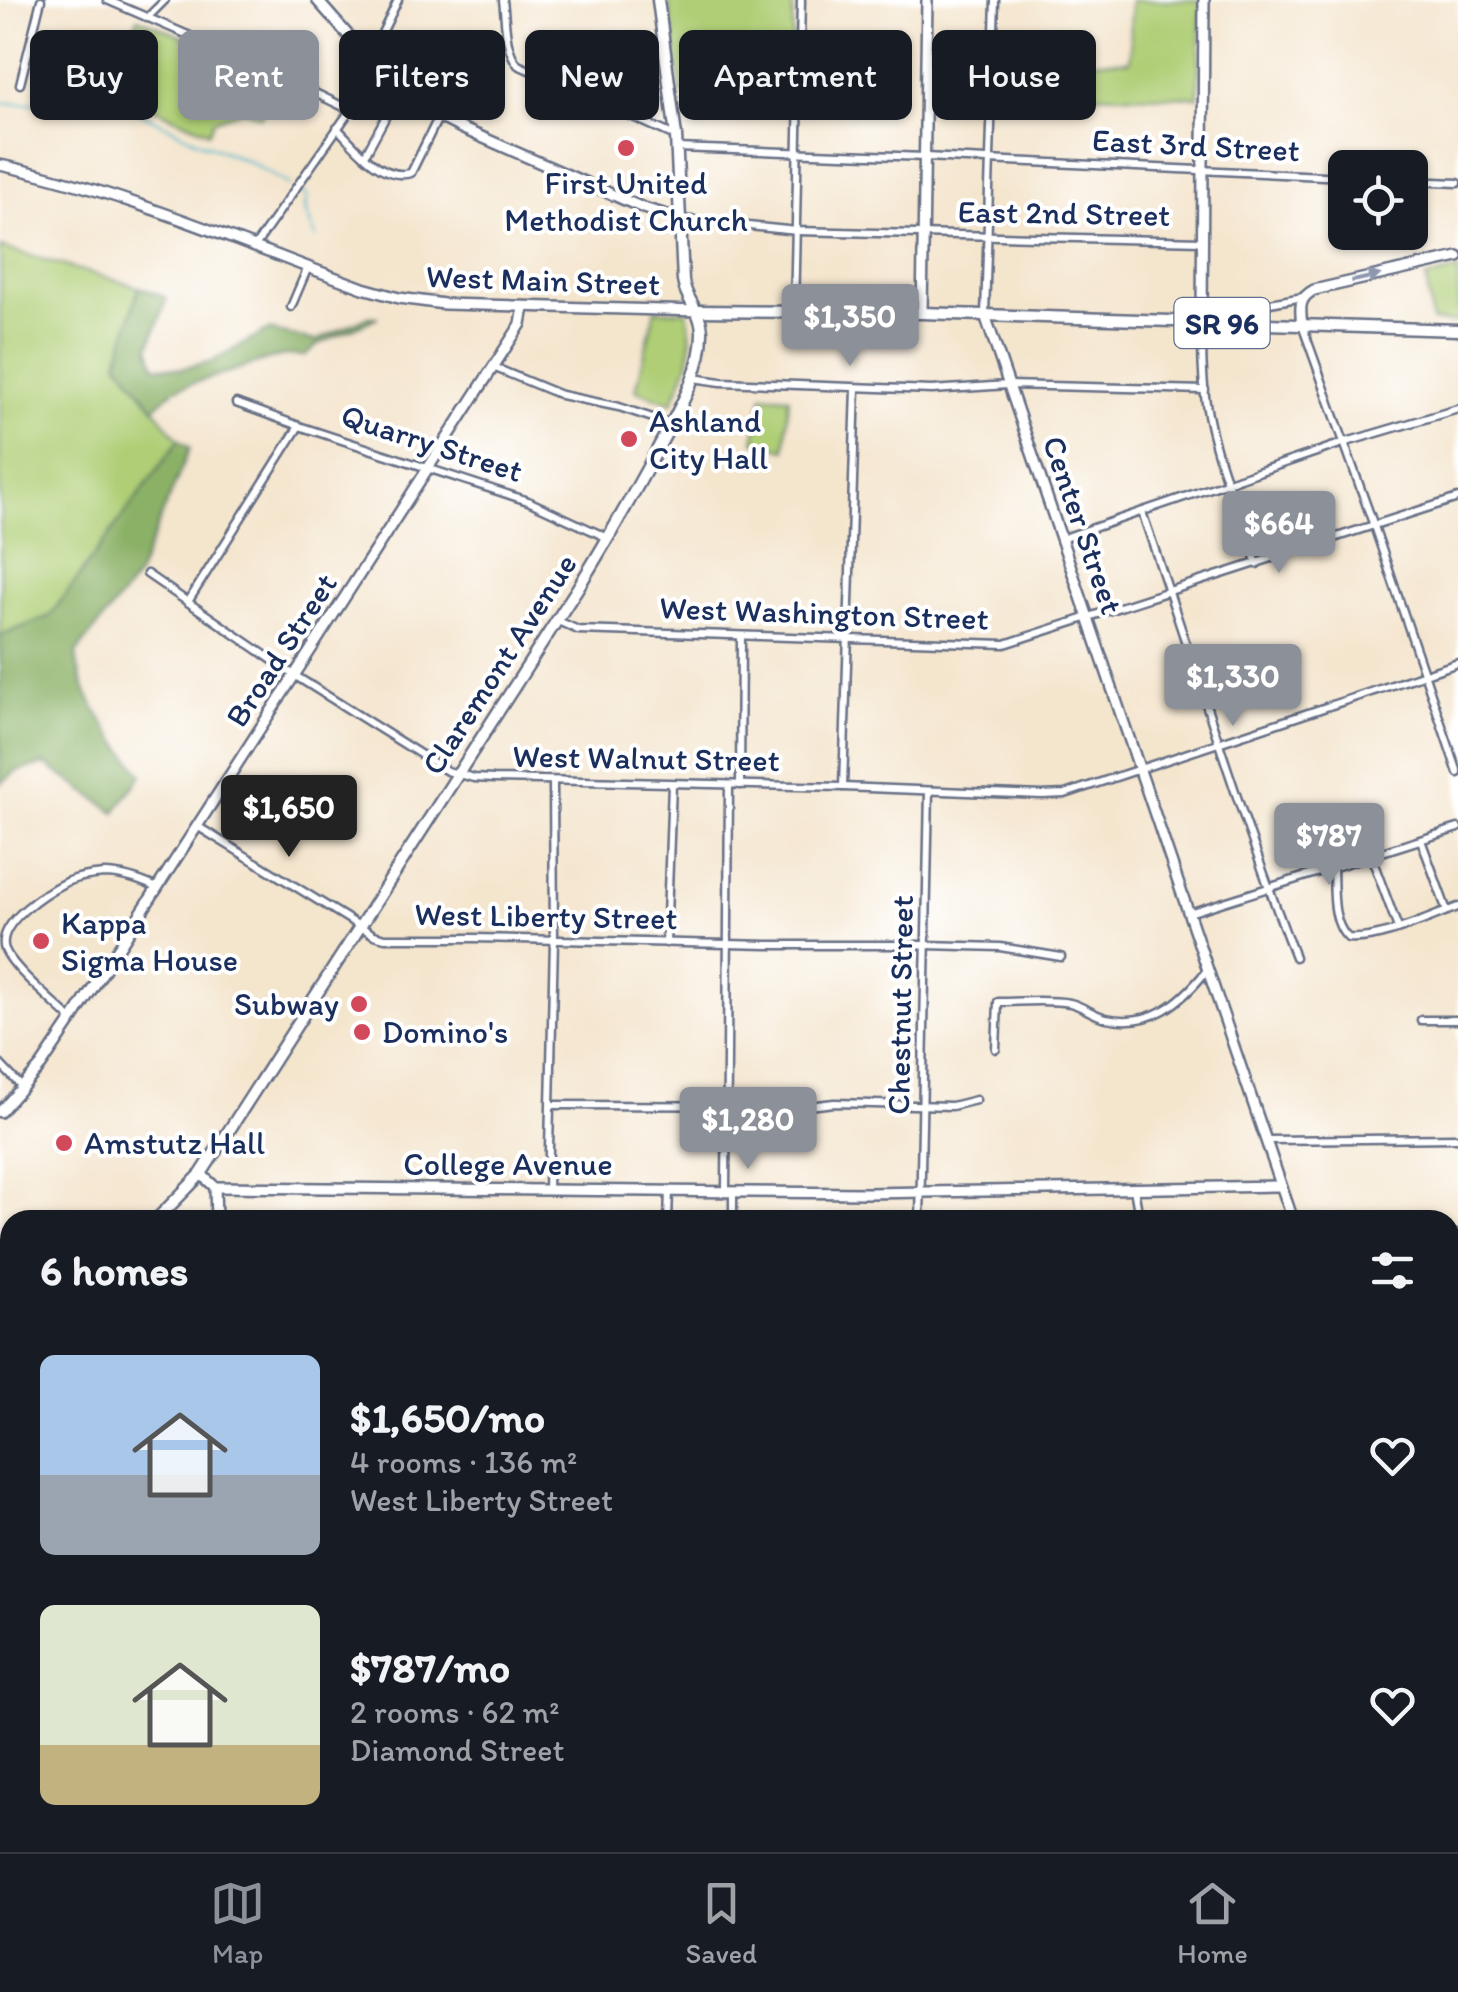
<!DOCTYPE html>
<html lang="en">
<head>
<meta charset="utf-8">
<style>
  :root { --surface:#171b24; --page:#20242c; --text:#f1f3f6; --muted:#9ea1a6; --line:#363941; --accent:#8c9099 }
  body { margin:0; font-family:Itim,sans-serif; background:var(--page); color:var(--text); height:100vh; display:flex; flex-direction:column; font-size:38px; white-space:nowrap }
  * { box-sizing:border-box; margin:0 }
  p { font-size:32px; color:var(--muted) }
  .icon { flex:none; width:55px; height:55px; fill:none; stroke:currentColor; stroke-width:2; stroke-linecap:round; stroke-linejoin:round }
  .map { position:relative; flex:1; overflow:hidden }
  .side { position:absolute; left:0px; top:1210px; width:1460px; height:642px; display:flex; flex-direction:column; background:var(--surface); border-radius:30px 30px 0 0; box-shadow:0 2px 8px #0004 }
  .side>* { flex:none }
  .guide { position:absolute; left:30px; top:30px; width:1400px; height:90px; display:flex; gap:20px }
  .fabs { position:absolute; left:1328px; top:150px; display:grid; gap:20px }
  .fabs a { display:grid; place-items:center; width:100px; height:100px; border-radius:15px; background:var(--surface); box-shadow:0 2px 8px #0004; font-size:50px }
  .price { position:absolute; translate:-50% -85px; padding:0 22px; border-radius:10px; background:var(--accent); color:#fff; font-size:32px; line-height:65px; filter:drop-shadow(0 2px 5px #0008) }
  .price::after { content:''; position:absolute; left:50%; top:60px; width:30px; height:22px; margin-left:-15px; background:inherit; clip-path:polygon(0 0,100% 0,50% 100%) }
  .price.active { background:#222; color:#fff }
  ul { padding:0; list-style:none }
  li { display:flex; align-items:center; gap:30px; height:250px; padding:0 40px }
  li span { display:grid; place-items:center; flex:none; width:280px; height:200px; border-radius:15px; color:#555 }
  li>.icon { margin-inline-start:auto }
  span .icon { width:120px; height:120px; fill:#fffc; stroke-width:1 }
  li b { font-size:42px }
  h2 { display:flex; justify-content:space-between; align-items:center; height:120px; padding:0 40px; font-size:42px }
  .pill { padding:0 35px; border-radius:15px; background:var(--surface); box-shadow:0 2px 8px #0004; font-size:35px; line-height:90px }
  .pill.active { background:var(--accent); color:#fff }
  .dock { display:flex; justify-content:space-around; align-items:center; height:140px; border-top:2px solid var(--line); background:var(--surface); font-size:28px; color:var(--muted) }
  .dock a { display:grid; justify-items:center; gap:5px }
  .dock .active { color:var(--accent) }
  .map>svg:first-child { display:block }
  .green { fill:#afce75; stroke:#657e6a; stroke-width:2.5 }
  .forest { fill:#8bb166; stroke:#537062; stroke-width:2.5 }
  .lines { fill:none; stroke-linecap:round; stroke-linejoin:round }
  .stream { stroke:#4fb8cc; stroke-width:2.5 }
  .street-casing { stroke:#676f85; stroke-width:11 }
  .secondary-casing { stroke:#676f85; stroke-width:14 }
  .primary-casing { stroke:#676f85; stroke-width:15 }
  .street { stroke:#fff; stroke-width:6 }
  .secondary { stroke:#fff; stroke-width:9 }
  .primary { stroke:#fff; stroke-width:10 }
  .oneway { fill:#8d97ae }
  .poi-dot { fill:#d1495b; stroke:#fff; stroke-width:4 }
  .labels { text-anchor:middle; dominant-baseline:central; stroke-width:8; stroke-linejoin:round; paint-order:stroke }
  .shield { fill:#fff; stroke:#5f6d8e; stroke-width:2.5 }
  .shield-label { font-size:30px; font-weight:bold; fill:#1b2f5e }
  .street-label { font-size:32px; fill:#1b2f5e; stroke:#fff }
  .poi-label { font-size:32px; fill:#1b2f5e; stroke:#fff; text-anchor:start }
</style>
</head>
<body>
<div class="map">
<svg width="1458" height="1852" viewBox="0 0 1458 1852">
  <rect width="100%" height="100%" fill="#fff"/>
  <filter id="ink" filterUnits="userSpaceOnUse"><feTurbulence type="fractalNoise" baseFrequency=".01" numOctaves="2"/><feDisplacementMap in="SourceGraphic" scale="20" xChannelSelector="R" yChannelSelector="G"/><feConvolveMatrix kernelMatrix="1 2 1 2 8 2 1 2 1" color-interpolation-filters="sRGB"/></filter>
  <filter id="wash" filterUnits="userSpaceOnUse"><feTurbulence type="fractalNoise" baseFrequency=".0048" numOctaves="4" result="noise"/><feDisplacementMap in="SourceGraphic" scale="40" xChannelSelector="R" yChannelSelector="G"/><feGaussianBlur stdDeviation="2.25" result="paint"/><feColorMatrix in="noise" values="0 0 0 0 0 0 0 0 0 0 0 0 0 0 0 0 0 1.4 0 .05"/><feComposite in="paint" operator="in"/></filter>
  <g filter="url(#wash)">
    <rect width="100%" height="100%" fill="#f4e5cd"/>
    <g class="green">
      <polygon points="669,0 793,0 792,81 738,78 707,93 681,93"/>
      <polygon points="1131,0 1201,0 1198,97 1079,94 1080,61 1130,61"/>
      <polygon points="138,18 279,77 261,117 244,110 214,120 209,132 111,90"/>
      <polygon points="0,247 139,287 118,362 179,440 50,616 0,636"/>
      <polygon points="1458,270 1458,323 1432,321 1426,278"/>
      <path d="M655,310L687,311C696,355 689,363 672,403L636,390Z"/>
      <polygon points="763,395 789,397 785,450 754,441"/>
      <polygon points="725,1842 1306,1842 1306,1844 1284,1852 725,1852"/>
    </g>
    <g class="forest">
      <polygon points="139,287 167,298 149,347 155,366 181,369 212,361 269,330 316,341 367,317 378,317 317,345 305,356 283,355 175,389 154,408 118,362"/>
      <path d="M179,440L190,448L136,578L76,653C79,700 116,738 142,775L115,812L45,764L17,771L0,784V636L50,616Z"/>
    </g>
    <g class="lines">
      <g class="stream">
        <polyline points="0,103 115,104 146,115 191,138 252,163 289,185"/>
        <polyline points="301,192 307,196 305,210 316,238"/>
      </g>
    </g>
  </g>
  <g filter="url(#ink)">
    <g class="lines">
      <defs>
        <g id="street">
          <polyline points="107,0 255,64 350,110"/>
          <path d="M503,0C506,21 504,48 518,65L675,136"/>
          <polyline points="147,18 165,0"/>
          <polyline points="370,58 398,0"/>
          <polyline points="20,84 41,0"/>
          <path d="M337,128C356,147 381,181 411,173L438,118"/>
          <polyline points="677,148 925,157 1345,177"/>
          <polyline points="365,155 399,92"/>
          <polyline points="1410,181 1458,183"/>
          <polyline points="681,219 797,231 1202,241"/>
          <polyline points="255,246 380,68"/>
          <polyline points="291,307 308,267"/>
          <polyline points="1232,310 1303,297"/>
          <polyline points="794,312 801,0"/>
          <polyline points="985,315 995,0"/>
          <path d="M1202,322C1202,353 1202,385 1208,415C1218,466 1240,515 1257,564"/>
          <polyline points="1302,325 1374,526 1458,773"/>
          <polyline points="493,367 561,395 619,407 671,424"/>
          <polyline points="693,378 721,382 932,390 1008,385 1205,390"/>
          <polyline points="236,403 299,426 528,501 608,538"/>
          <path d="M1142,512C1193,660 1238,811 1295,957"/>
          <polyline points="1061,539 1343,443 1458,409"/>
          <polyline points="147,574 294,675 447,771 474,778 494,779 843,787 1042,795 1065,794 1458,663"/>
          <polyline points="188,602 299,426"/>
          <polyline points="556,620 578,630 1005,644 1458,498"/>
          <polyline points="740,785 741,636"/>
          <polyline points="843,787 856,388"/>
          <polyline points="197,826 374,935 385,938 474,938 768,945 926,945 1000,947 1061,957"/>
          <polyline points="1421,840 1447,911"/>
          <polyline points="1371,856 1398,928"/>
          <path d="M1333,868C1334,890 1331,922 1348,938C1380,941 1427,918 1458,907"/>
          <polyline points="1189,913 1458,828"/>
          <polyline points="666,943 672,784"/>
          <path d="M72,1020C57,1005 7,964 4,946C0,921 46,892 66,882C78,877 91,875 104,874C123,874 140,880 157,888"/>
          <polyline points="1421,1020 1458,1020"/>
          <path d="M996,1049L998,1002C1021,1002 1047,999 1070,1003C1083,1006 1093,1015 1106,1018C1151,1028 1181,1003 1207,970"/>
          <polyline points="0,1064 22,1087"/>
          <polyline points="551,1105 809,1106 834,1103 952,1106 976,1100"/>
          <polyline points="1267,1140 1458,1138"/>
          <polyline points="1134,1189 1137,1206 1137,1220"/>
          <polyline points="548,1190 554,940 553,781"/>
          <polyline points="726,1191 729,785"/>
          <polyline points="733,1191 733,1220"/>
          <polyline points="668,1220 669,1191"/>
          <polyline points="920,1220 929,791"/>
          <polyline points="1450,1234 1458,1234"/>
          <polyline points="0,1266 10,1278"/>
          <polyline points="1450,1570 1458,1570"/>
          <polyline points="0,1594 10,1593"/>
          <polyline points="0,1711 10,1711"/>
          <polyline points="1450,1752 1458,1752"/>
          <polyline points="725,1852 725,1842"/>
        </g>
        <g id="secondary">
          <polyline points="317,0 394,87 415,105 461,128 643,208 681,219"/>
          <path d="M0,165C125,192 243,244 363,288L399,298L444,304L699,311"/>
          <polyline points="922,313 927,0"/>
          <polyline points="985,315 1293,1220"/>
          <polyline points="1202,322 1204,0"/>
          <path d="M1302,325C1300,309 1298,298 1314,290L1458,257"/>
          <polyline points="0,1112 41,1066 72,1020 521,324 524,307"/>
          <polyline points="201,1174 215,1187 216,1220"/>
          <polyline points="215,1187 868,1193 1281,1186"/>
          <polyline points="1450,1642 1458,1663"/>
          <polyline points="0,1805 10,1805"/>
          <polyline points="215,1852 215,1842"/>
        </g>
        <g id="primary">
          <polyline points="699,311 922,313 1458,330"/>
          <path d="M156,1220L201,1174L577,589C605,545 630,500 655,454C674,417 703,374 702,331C701,310 686,301 683,281L676,136L658,0"/>
          <polyline points="0,1364 10,1356"/>
        </g>
      </defs>
      <use href="#street" class="street-casing"/>
      <use href="#secondary" class="secondary-casing"/>
      <use href="#primary" class="primary-casing"/>
      <use href="#street" class="street"/>
      <use href="#secondary" class="secondary"/>
      <use href="#primary" class="primary"/>
    </g>
    <defs><path id="oneway-solid" d="M-6-.8H1V-3.2L6.5 0L1 3.2V.8H-6Z" transform="scale(2.5)"/></defs>
    <use class="oneway" href="#oneway-solid" transform="translate(1366 278) rotate(-13)"/>
  </g>
  <g class="poi-dot">
    <circle cx="626" cy="148" r="10"/>
    <circle cx="629" cy="439" r="10"/>
    <circle cx="41" cy="941" r="10"/>
    <circle cx="359" cy="1004" r="10"/>
    <circle cx="362" cy="1032" r="10"/>
    <circle cx="64" cy="1143" r="10"/>
  </g>
  <g class="labels">
    <rect class="shield" x="1174.5" y="298" width="95" height="50" rx="8"/>
    <g class="shield-label">
      <text x="1222" y="323">SR 96</text>
    </g>
    <g class="street-label">
      <text transform="translate(1196 145) rotate(3)">East 3rd Street</text>
      <text transform="translate(1064 213) rotate(1)">East 2nd Street</text>
      <text transform="translate(543 280) rotate(2)">West Main Street</text>
      <text transform="translate(432 443) rotate(18)">Quarry Street</text>
      <text transform="translate(1083 525) rotate(71)">Center Street</text>
      <text transform="translate(824 613) rotate(2)">West Washington Street</text>
      <text transform="translate(281 650) rotate(-57)">Broad Street</text>
      <text transform="translate(499 664) rotate(-57)">Claremont Avenue</text>
      <text transform="translate(646 758) rotate(1)">West Walnut Street</text>
      <text transform="translate(546 916) rotate(1)">West Liberty Street</text>
      <text transform="translate(900 1005) rotate(-89)">Chestnut Street</text>
      <text x="508" y="1164">College Avenue</text>
    </g>
    <g class="poi-label">
      <text x="626" y="183" text-anchor="middle">First United<tspan x="626" dy="37">Methodist Church</tspan></text>
      <text x="649" y="421">Ashland<tspan x="649" dy="37">City Hall</tspan></text>
      <text x="61" y="923">Kappa<tspan x="61" dy="37">Sigma House</tspan></text>
      <text x="339" y="1004" text-anchor="end">Subway</text>
      <text x="382" y="1032">Domino's</text>
      <text x="84" y="1143">Amstutz Hall</text>
    </g>
  </g>
</svg>
<div class="fabs">
<a><svg class="icon" aria-label="locate" viewBox="0 0 24 24"><circle cx="12" cy="12" r="6"/><path d="M12 2v4M12 18v4M2 12h4M18 12h4"/></svg></a>
</div>
<b class="price" style="left:850px;top:369px">$1,350</b>
<b class="price" style="left:1279px;top:576px">$664</b>
<b class="price" style="left:1233px;top:729px">$1,330</b>
<b class="price active" style="left:289px;top:860px">$1,650</b>
<b class="price" style="left:1329px;top:888px">$787</b>
<b class="price" style="left:748px;top:1172px">$1,280</b>
<div class="guide">
<a class="pill">Buy</a>
<a class="pill active">Rent</a>
<a class="pill">Filters</a>
<a class="pill">New</a>
<a class="pill">Apartment</a>
<a class="pill">House</a>
</div>
<section class="side">
<h2>6 homes<svg class="icon" aria-label="filters" viewBox="0 0 24 24"><path d="M4 7h16M4 17h16"/><circle cx="9" cy="7" r="2"/><circle cx="15" cy="17" r="2"/></svg></h2>
<ul>
<li><span style="background:linear-gradient(#a9c7e8 60%,#9aa5b1 0)"><svg class="icon" aria-label="home" viewBox="0 0 24 24"><path d="M3 11l9-7 9 7M6 9v11h12V9"/></svg></span><div><b>$1,650/mo</b><p>4 rooms · 136 m²</p><p>West Liberty Street</p></div><svg class="icon" aria-label="heart" viewBox="0 0 24 24"><path d="M12 20l-8-8c-3-5 5-10 8-4 3-6 11-1 8 4z"/></svg></li>
<li><span style="background:linear-gradient(#dfe7d0 70%,#c2b280 0)"><svg class="icon" aria-label="home" viewBox="0 0 24 24"><path d="M3 11l9-7 9 7M6 9v11h12V9"/></svg></span><div><b>$787/mo</b><p>2 rooms · 62 m²</p><p>Diamond Street</p></div><svg class="icon" aria-label="heart" viewBox="0 0 24 24"><path d="M12 20l-8-8c-3-5 5-10 8-4 3-6 11-1 8 4z"/></svg></li>
</ul>
</section>
</div>
<nav class="dock">
<a class="active"><svg class="icon" aria-label="map" viewBox="0 0 24 24"><path d="M3 6l6-2 6 2 6-2v14l-6 2-6-2-6 2zM9 4v14M15 6v14"/></svg>Map</a>
<a><svg class="icon" aria-label="saved" viewBox="0 0 24 24"><path d="M7 4h10v16l-5-4-5 4z"/></svg>Saved</a>
<a><svg class="icon" aria-label="home" viewBox="0 0 24 24"><path d="M3 11l9-7 9 7M6 9v11h12V9"/></svg>Home</a>
</nav>
</body>
</html>
